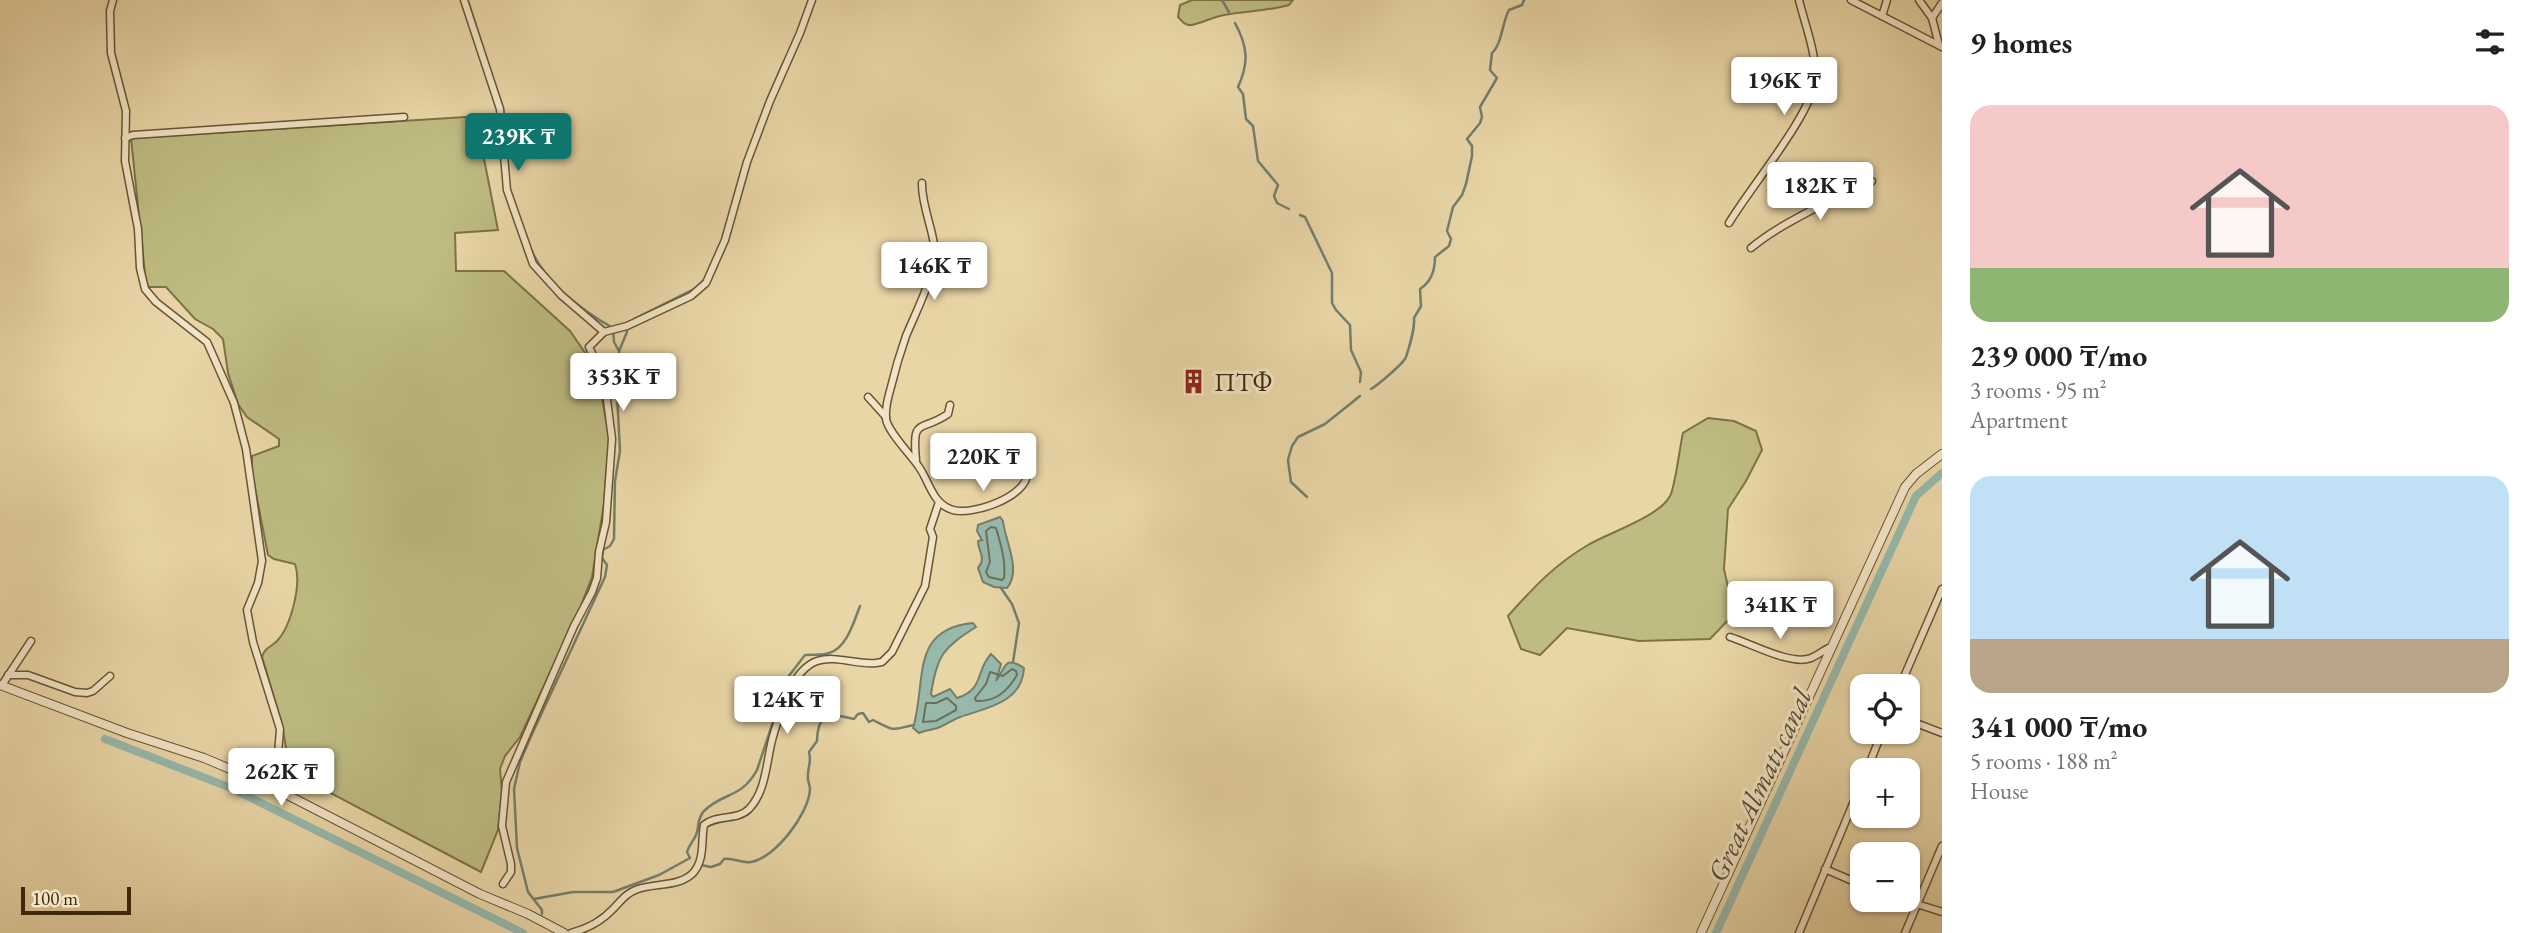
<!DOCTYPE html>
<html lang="en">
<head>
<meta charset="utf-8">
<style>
  :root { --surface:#fff; --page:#f6f6f6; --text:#202124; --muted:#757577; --accent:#0f766e }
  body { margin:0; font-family:"EB Garamond",serif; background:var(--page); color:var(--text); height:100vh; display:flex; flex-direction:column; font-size:26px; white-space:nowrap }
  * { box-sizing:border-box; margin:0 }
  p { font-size:23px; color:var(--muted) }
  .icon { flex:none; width:38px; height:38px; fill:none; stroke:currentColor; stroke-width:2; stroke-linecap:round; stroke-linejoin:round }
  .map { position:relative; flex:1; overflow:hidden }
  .panel { display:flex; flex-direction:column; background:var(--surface); width:595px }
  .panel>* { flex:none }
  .buttons { position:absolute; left:1850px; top:674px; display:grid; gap:14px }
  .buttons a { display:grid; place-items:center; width:70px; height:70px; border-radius:14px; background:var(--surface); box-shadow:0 2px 5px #0004; font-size:35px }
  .scale { position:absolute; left:21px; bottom:18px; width:110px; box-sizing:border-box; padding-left:7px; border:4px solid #3f290a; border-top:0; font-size:19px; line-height:24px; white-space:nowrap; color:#3f290a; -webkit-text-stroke:5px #f1e4c6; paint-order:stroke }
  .price { position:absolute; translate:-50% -60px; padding:0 16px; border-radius:7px; background:#fff; color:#222; font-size:23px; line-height:46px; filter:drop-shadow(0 2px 4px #0008) }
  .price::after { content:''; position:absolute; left:50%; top:42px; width:21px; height:16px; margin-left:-10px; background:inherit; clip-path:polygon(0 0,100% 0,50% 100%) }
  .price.active { background:var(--accent); color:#fff }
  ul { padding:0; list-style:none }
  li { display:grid; align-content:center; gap:14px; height:371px; padding:0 28px }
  li span { display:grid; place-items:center; height:217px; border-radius:21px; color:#555 }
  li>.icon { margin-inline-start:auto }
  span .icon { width:126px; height:126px; fill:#fffc; stroke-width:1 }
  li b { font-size:30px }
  h2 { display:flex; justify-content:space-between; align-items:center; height:84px; padding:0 28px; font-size:30px }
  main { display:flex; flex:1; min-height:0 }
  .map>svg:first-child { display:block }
  .green { fill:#bebc82; stroke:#7e7246; stroke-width:2 }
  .water { fill:#97b9ac; stroke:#747f6b; stroke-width:2 }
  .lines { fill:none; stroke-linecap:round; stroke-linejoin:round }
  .shore { stroke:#6b715b; stroke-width:2 }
  .stream { stroke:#747f6b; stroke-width:2.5 }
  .canal { stroke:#97b9ac; stroke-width:8 }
  .minor-casing { stroke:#6a5431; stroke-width:9 }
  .tertiary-casing { stroke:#6a5431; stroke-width:10 }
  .minor { stroke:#f1e4c6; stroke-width:6 }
  .tertiary { stroke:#f1e4c6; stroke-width:8 }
  .labels { text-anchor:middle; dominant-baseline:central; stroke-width:6; stroke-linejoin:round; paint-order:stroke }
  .poi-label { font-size:26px; fill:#3f290a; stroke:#f1e4c6; text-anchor:start }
  .water-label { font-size:28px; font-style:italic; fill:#554d32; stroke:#f1e4c6 }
</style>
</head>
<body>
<main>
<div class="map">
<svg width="1942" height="933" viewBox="0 0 1942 933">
  <rect width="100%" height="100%" fill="#e9d6a7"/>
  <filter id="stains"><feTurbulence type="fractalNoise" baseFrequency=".00286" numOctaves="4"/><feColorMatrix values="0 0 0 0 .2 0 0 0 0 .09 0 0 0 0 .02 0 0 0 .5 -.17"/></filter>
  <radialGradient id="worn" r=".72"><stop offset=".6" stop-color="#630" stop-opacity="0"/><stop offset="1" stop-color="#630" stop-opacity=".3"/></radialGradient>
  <g class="green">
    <path d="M1192,0H1293L1289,5C1268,11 1245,11 1224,15C1213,17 1202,23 1192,25C1185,26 1182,21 1178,17L1180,5Z"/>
    <path d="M466,117L476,118L498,230L455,233L456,271H504L570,331L588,357L600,386L609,438L604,504L592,577L578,613L520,737L505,756L500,769L502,792L498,830L481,872L317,786L296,771L287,754L282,724L262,657C265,647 270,648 277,641C291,626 302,584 295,564L274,559L268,555L252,473V456L279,446V439L247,417L238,404L228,373L223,339L213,329L195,319L166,287H149L146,284L131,138Z"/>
    <path d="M1708,418L1734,421L1756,431L1762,450L1746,481L1728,509L1724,569L1734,614L1710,639L1639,641L1567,628L1540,655L1521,649L1508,616C1534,587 1554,565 1588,545C1608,533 1659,517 1670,496C1675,488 1680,445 1683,433Z"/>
  </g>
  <g class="water">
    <path d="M1000,517L1003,521C1005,541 1022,570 1007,588L994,587L983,582L978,568C987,558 978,552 978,541L982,540L977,531L978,525Z"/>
    <path d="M973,623L976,627C943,648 937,655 931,694L933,697L950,689L957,698C985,689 975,671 991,654L1001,664L996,681C1006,667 1004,655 1024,668C1022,703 986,708 960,717C952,720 947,724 940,727C933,730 925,730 919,733L913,728C927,682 909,629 973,623Z"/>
  </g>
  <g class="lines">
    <g class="shore">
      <path d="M991,527L996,528C1001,545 1006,561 1004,578L1002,580L989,577L986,572L990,562L986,531Z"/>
      <path d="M1012,669L1016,671L1017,675C1007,692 995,702 976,701L975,698L986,684L990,672L1003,676Z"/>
      <polygon points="947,698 956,706 956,710 936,721 923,722 926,703 936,703"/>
    </g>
    <g class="stream">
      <polyline points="1222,0 1229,12"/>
      <polyline points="468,1 502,108"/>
      <path d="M1235,23C1248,47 1249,63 1238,87L1243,94L1246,119L1253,126L1258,161L1278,185L1274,196L1277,203L1289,209"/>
      <polyline points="767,100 784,61"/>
      <polyline points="1300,215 1305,217 1332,273 1332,303 1336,310 1350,325 1351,350 1361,372 1360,382"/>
      <path d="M530,247C544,282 582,311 613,328L614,342L619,351"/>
      <polyline points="634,319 696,288 706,278"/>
      <path d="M1371,389C1378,385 1404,363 1406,357C1409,348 1415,327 1414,318L1421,306L1420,289C1431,282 1435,269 1435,257L1449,246L1451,239L1447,231L1453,207L1462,195L1466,184L1472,156V146L1467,139L1480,123L1482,117L1480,107L1497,78L1490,70L1492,53C1502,44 1502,23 1509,10L1522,5L1524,0"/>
      <polyline points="1307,497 1291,482 1288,460 1292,446 1298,437 1325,424 1360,396"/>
      <polyline points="1001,588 1012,604 1019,623 1013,662"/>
      <path d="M701,865L711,867L720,864L724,859C733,857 742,864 751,862C775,858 809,814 810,789C810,786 808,782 808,779C807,767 812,764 809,752L817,741C817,730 820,720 827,713L854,719L858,714L863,713L869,722L873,720C897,732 889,730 914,725"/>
      <path d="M534,899L573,892H613L659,875L690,858L687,852C689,845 692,843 695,837C700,829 696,819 704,811C723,792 741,799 757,770L788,677L805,655C812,654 822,656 829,653C847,648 854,621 860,606"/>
      <polyline points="542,914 542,910 528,892 517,848 514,789 520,762 532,734 605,577 607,565 602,558 603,550 610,546 614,539 615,481 620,451 617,394 621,381 619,351 627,332 626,327"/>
    </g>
    <g class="canal">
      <polyline points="105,739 231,788 523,933"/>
      <polyline points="1716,933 1916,496 1942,473"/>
    </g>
    <defs>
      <g id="minor">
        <polyline points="113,0 110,11 111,53 126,111 125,161 138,229 140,268 145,289 156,302 207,342 234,403 246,449 262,561 258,583 247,610 253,642 280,729 277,766 268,785"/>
        <polyline points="464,0 500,109 507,190 533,264 561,295 604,332"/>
        <polyline points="1851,0 1942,47"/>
        <polyline points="1919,0 1932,18 1939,45"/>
        <polyline points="1882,16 1887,0"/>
        <polyline points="1932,18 1942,3"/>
        <polyline points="125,138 133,135 404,117"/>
        <path d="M922,183C921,208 938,238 934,261C929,287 916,312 906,336C900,353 895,370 891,387C888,397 885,409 886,419C888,432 911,455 919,467C929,481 932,502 950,509C969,518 1030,496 1027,472"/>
        <path d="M1729,223C1749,189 1812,114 1815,80C1817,54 1805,25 1799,0"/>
        <path d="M1751,248C1776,227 1804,215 1832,199C1845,192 1861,192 1872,181"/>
        <polyline points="868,397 886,417"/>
        <path d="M916,460C912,416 920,433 948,414L950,405"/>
        <path d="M1730,637C1750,643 1791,666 1811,658C1818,655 1824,650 1831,647"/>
        <polyline points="8,675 28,675 75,692 87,693 93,691 110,676"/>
        <polyline points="2,685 31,641"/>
        <polyline points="1900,686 1942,589"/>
        <polyline points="1908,720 1942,733"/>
        <polyline points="1867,770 1882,732"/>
        <polyline points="1825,869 1862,885"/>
        <polyline points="503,884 511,872 511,864 502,826 506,782 574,626 592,592 597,578 599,552 606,522 612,439 606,392 602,374 589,347 604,332 627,326 691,296 706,283 725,240 747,162 770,101 800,33 812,0"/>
        <polyline points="1904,900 1942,912"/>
        <path d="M571,933C586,929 602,921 613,909C621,901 626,893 638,889C655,883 681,887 694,872C705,858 701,840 704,825C717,814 737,821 749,809C768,789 766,757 774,733C781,710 792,670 817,661C836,655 857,665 876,663L882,662L892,652L925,586L933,537L930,529L939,502"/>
        <polyline points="1799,933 1862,782"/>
        <polyline points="1905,933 1942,846"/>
      </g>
      <g id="tertiary">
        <polyline points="0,685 127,733 204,758 268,785 480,894 528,914 564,933"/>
        <polyline points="1701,933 1905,487 1916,474 1942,454"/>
      </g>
    </defs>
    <use href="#minor" class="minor-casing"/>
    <use href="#tertiary" class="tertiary-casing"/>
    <use href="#minor" class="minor"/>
    <use href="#tertiary" class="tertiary"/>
  </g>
  <defs>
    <symbol id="building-bare" viewBox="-9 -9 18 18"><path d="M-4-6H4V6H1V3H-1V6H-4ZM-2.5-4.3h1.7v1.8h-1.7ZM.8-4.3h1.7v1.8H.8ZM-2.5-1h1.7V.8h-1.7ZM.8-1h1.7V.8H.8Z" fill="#8f2418" stroke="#f1e4c6" stroke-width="2.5" paint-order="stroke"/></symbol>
  </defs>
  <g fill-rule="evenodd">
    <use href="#building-bare" x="1176" y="364" width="35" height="35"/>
  </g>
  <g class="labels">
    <g class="poi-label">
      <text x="1214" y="382">ПТФ</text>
    </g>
    <g class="water-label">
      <text transform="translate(1759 785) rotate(-65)">Great Almatı canal</text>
    </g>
  </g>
  <rect width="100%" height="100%" filter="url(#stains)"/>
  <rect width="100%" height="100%" fill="url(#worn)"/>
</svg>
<div class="buttons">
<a><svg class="icon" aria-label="locate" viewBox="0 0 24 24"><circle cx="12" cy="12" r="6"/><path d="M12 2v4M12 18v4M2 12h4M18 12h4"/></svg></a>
<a>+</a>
<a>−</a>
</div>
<div class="scale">100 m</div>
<b class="price" style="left:1784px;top:117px">196K ₸</b>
<b class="price active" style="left:518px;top:173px">239K ₸</b>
<b class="price" style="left:1820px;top:222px">182K ₸</b>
<b class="price" style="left:934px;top:302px">146K ₸</b>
<b class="price" style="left:623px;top:413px">353K ₸</b>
<b class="price" style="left:983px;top:493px">220K ₸</b>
<b class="price" style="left:1780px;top:641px">341K ₸</b>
<b class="price" style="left:787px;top:736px">124K ₸</b>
<b class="price" style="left:281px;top:808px">262K ₸</b>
</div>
<section class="panel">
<h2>9 homes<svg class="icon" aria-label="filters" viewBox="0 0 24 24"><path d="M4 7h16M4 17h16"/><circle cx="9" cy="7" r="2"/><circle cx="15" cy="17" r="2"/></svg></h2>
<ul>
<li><span style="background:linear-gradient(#f6c9c9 75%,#8fb573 0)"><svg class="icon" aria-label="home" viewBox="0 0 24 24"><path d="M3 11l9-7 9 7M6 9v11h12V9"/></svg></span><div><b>239 000 ₸/mo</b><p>3 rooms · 95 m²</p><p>Apartment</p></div></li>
<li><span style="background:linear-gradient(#bfe0f5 75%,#b9a48a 0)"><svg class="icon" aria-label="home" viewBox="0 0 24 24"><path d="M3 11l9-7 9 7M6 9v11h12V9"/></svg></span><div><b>341 000 ₸/mo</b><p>5 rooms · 188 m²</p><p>House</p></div></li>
</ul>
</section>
</main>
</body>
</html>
